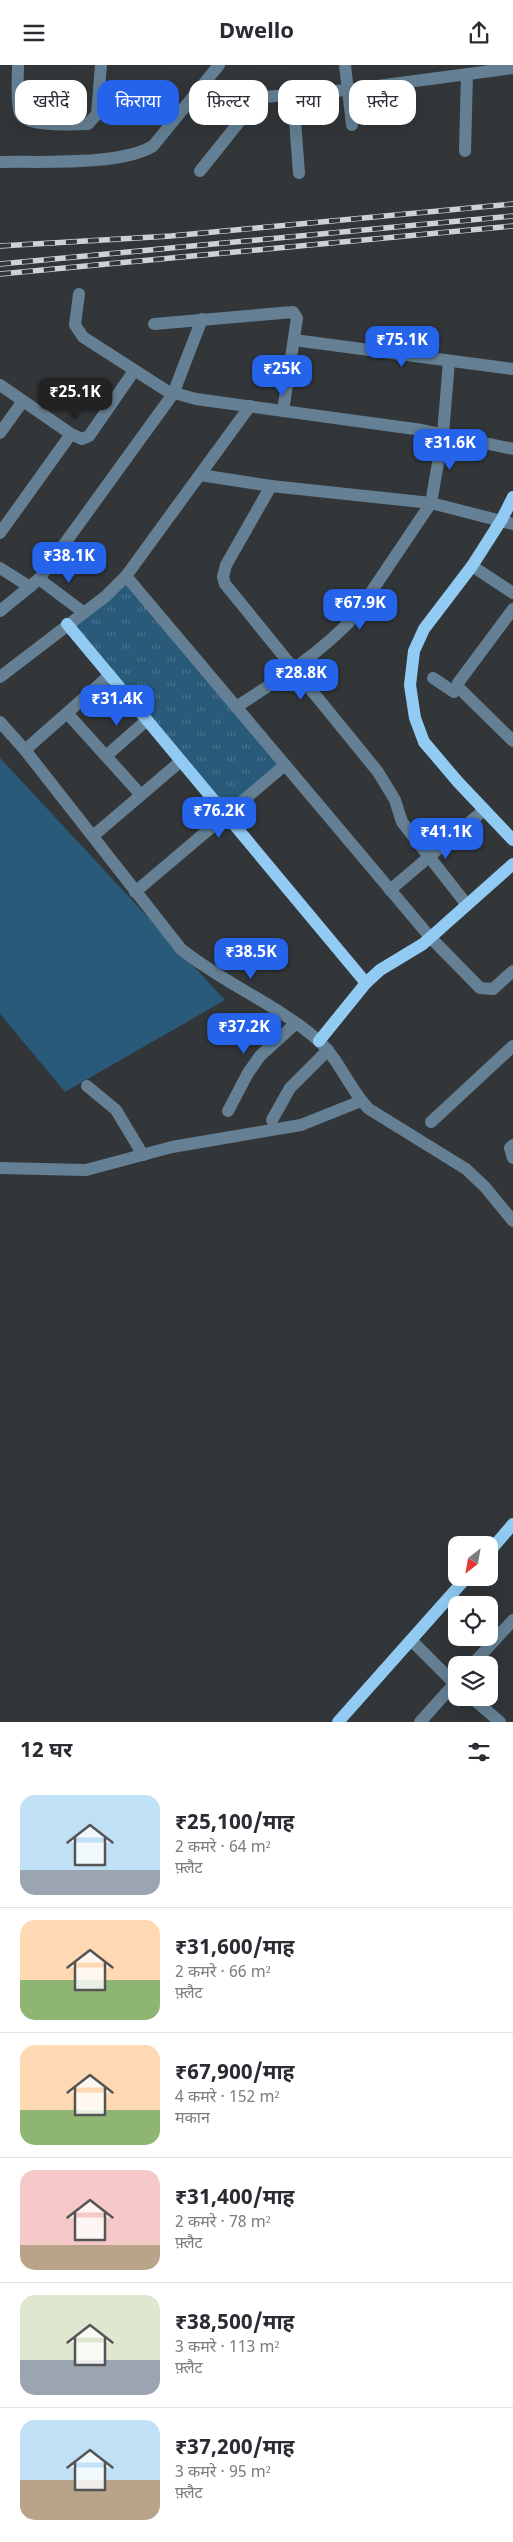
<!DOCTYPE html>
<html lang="hi">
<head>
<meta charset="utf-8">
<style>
  :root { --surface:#fff; --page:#f2f2f3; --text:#2b2b33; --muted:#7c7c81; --line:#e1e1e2; --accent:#2563eb }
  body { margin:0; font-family:Georgia,"Noto Sans Devanagari",serif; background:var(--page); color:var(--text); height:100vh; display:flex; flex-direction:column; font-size:19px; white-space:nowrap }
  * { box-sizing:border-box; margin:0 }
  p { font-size:16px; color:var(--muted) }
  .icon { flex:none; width:28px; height:28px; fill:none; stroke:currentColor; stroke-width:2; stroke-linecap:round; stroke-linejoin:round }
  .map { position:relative; height:1657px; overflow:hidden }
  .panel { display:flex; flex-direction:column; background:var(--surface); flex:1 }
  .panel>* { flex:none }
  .banner { position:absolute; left:15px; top:15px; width:484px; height:45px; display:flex; gap:10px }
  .needle { width:32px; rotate:211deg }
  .fabs { position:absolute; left:448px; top:1471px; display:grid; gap:10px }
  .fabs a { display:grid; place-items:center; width:50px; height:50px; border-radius:10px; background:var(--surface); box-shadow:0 5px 20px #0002; font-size:25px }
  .price { position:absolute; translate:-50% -42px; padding:0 11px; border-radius:10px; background:var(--accent); color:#fff; font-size:16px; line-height:32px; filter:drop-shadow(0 1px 2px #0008) }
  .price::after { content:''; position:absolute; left:50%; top:30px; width:15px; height:11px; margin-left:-8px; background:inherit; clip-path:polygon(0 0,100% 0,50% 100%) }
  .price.selected { background:#222; color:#fff }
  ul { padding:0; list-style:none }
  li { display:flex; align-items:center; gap:15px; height:125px; padding:0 20px }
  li+li { border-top:1px solid var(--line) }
  li span { display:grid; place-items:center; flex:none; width:140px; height:100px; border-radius:15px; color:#555 }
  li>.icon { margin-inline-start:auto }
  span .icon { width:60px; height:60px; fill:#fffc; stroke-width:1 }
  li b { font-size:21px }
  h2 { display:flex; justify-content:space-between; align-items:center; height:60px; padding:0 20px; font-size:21px }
  .pill { padding:0 18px; border-radius:15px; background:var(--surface); box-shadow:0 5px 20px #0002; font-size:18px; line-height:45px }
  .pill.selected { background:var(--accent); color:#fff }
  header { display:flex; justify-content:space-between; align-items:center; height:65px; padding:0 20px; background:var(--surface); font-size:22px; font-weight:700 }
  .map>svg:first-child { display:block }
  .grass { fill:#295a7a }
  .park { fill:url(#park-tufts) }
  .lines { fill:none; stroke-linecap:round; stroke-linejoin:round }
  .minor { stroke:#658094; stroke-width:12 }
  .major { stroke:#91cbf4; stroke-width:12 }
  .rail-casing { stroke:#cfd2d4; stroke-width:5.5 }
  .rail { stroke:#323638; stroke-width:4; stroke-dasharray:11; stroke-linecap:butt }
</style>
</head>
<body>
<header><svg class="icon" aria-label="menu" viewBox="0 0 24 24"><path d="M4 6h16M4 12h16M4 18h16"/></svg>Dwello<svg class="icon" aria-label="share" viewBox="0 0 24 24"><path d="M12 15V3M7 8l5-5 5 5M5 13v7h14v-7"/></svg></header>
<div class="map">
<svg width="513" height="1657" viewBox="0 0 513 1657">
  <defs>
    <pattern id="park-tufts" width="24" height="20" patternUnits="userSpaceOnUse" patternTransform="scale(1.25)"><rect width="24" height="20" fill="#295a7a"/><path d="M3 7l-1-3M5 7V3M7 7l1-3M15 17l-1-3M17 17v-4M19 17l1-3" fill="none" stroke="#48728d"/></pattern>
  </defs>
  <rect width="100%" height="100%" fill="#323638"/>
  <polygon class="grass" points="0,693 225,935 65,1027 0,949"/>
  <polygon class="park" points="126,511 285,700 226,750 67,559"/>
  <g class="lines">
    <g class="minor">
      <path d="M18,0C18,11 16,39 20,48C27,63 73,59 88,59L97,49L101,0"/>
      <polyline points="345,0 352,60"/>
      <polyline points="293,29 299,108"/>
      <polyline points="465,86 467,9"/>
      <path d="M0,97C40,96 120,101 153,81L219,0"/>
      <polyline points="200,106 256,36 264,32 347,25 513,3"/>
      <polyline points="79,229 75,260 83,272 167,326 196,334 422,365 513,384"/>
      <polyline points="154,259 293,247 297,253 283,346"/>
      <polyline points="294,275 513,304"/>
      <polyline points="0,320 71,369 82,374 89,371 134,306"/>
      <polyline points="0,368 23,336"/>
      <polyline points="200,410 271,421 431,438 513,459"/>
      <polyline points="271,421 226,500 223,512 225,519 378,707 395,735 402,757 467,840"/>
      <polyline points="0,468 71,369"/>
      <polyline points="472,501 513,528"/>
      <polyline points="0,503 30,522"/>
      <polyline points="126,511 430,872 480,923 493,924 513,906"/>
      <polyline points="39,514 83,547"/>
      <polyline points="513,544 458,618 458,622 513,676"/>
      <polyline points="0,546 39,514 173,329 202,254"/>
      <polyline points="0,612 106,531 126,511 250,341"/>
      <polyline points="433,613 454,627 458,622"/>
      <path d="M236,642C278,615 321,588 355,551L431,438L443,369L449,296"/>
      <polyline points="67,648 141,730"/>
      <path d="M0,657L25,685L181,884C223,918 280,941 319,976C340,995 349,1024 369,1044L466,1104L485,1122L513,1156"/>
      <polyline points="25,685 110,610"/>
      <polyline points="106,691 147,655"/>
      <polyline points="93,771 181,696"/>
      <polyline points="390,825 484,745"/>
      <polyline points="135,827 285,700"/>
      <polyline points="87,1021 116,1045 143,1090"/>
      <polyline points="228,1046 248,1008 260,991 295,959"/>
      <polyline points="272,1055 290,1023 328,985"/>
      <polyline points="431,1057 513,981"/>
      <polyline points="513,1080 510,1083 513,1093"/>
      <polyline points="0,1103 86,1105 172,1082 301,1060 361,1036"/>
      <polyline points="412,1576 456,1620"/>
      <polyline points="472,1600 513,1555"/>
      <polyline points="471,1632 500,1657"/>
      <polyline points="420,1657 456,1617"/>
    </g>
    <g class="major">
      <polyline points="513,432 502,454 472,501 424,564 414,586 410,620 415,653 424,677 458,717 513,775"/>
      <polyline points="67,559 366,918"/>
      <polyline points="319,976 366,918 380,905 423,879 513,799"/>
      <polyline points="489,1487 513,1459"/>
      <polyline points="338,1657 467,1512"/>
    </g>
    <defs>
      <g id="rail">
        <polyline points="0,181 171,171 513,139"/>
        <polyline points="0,199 513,151"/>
        <polyline points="0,209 513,161"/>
      </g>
    </defs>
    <use href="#rail" class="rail-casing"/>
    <use href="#rail" class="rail"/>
  </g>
</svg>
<div class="fabs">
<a><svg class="needle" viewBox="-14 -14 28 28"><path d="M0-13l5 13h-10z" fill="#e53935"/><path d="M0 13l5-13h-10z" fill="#7c7c81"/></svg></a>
<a><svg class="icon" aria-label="locate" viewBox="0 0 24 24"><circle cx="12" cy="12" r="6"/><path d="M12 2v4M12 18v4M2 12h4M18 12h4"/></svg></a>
<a><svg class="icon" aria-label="layers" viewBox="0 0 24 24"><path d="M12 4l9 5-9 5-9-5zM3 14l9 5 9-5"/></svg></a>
</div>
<b class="price" style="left:402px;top:303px">₹75.1K</b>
<b class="price" style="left:282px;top:332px">₹25K</b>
<b class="price selected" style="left:75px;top:355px">₹25.1K</b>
<b class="price" style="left:450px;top:406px">₹31.6K</b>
<b class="price" style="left:69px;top:519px">₹38.1K</b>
<b class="price" style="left:360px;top:566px">₹67.9K</b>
<b class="price" style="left:301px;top:636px">₹28.8K</b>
<b class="price" style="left:117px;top:662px">₹31.4K</b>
<b class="price" style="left:219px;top:774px">₹76.2K</b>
<b class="price" style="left:446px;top:795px">₹41.1K</b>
<b class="price" style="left:251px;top:915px">₹38.5K</b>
<b class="price" style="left:244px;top:990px">₹37.2K</b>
<div class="banner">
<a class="pill">खरीदें</a>
<a class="pill selected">किराया</a>
<a class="pill">फ़िल्टर</a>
<a class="pill">नया</a>
<a class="pill">फ़्लैट</a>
</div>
</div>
<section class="panel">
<h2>12 घर<svg class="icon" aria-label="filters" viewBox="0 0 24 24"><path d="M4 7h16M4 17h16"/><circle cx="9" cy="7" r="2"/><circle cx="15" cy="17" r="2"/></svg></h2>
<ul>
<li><span style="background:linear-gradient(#bfe0f5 75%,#9aa5b1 0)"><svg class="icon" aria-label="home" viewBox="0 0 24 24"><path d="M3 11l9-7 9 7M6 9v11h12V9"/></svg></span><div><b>₹25,100/माह</b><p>2 कमरे · 64 m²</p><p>फ़्लैट</p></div></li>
<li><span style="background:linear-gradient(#ffd9b3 60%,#8fb573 0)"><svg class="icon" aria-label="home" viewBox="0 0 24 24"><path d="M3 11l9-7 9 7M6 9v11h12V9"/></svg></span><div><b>₹31,600/माह</b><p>2 कमरे · 66 m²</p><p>फ़्लैट</p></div></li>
<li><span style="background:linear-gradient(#ffd9b3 65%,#8fb573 0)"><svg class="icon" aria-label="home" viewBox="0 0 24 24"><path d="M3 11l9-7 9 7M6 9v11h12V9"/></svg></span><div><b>₹67,900/माह</b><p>4 कमरे · 152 m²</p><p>मकान</p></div></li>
<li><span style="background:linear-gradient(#f6c9c9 75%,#b9a48a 0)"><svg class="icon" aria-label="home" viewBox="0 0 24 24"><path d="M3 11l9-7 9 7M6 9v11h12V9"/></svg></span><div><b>₹31,400/माह</b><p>2 कमरे · 78 m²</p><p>फ़्लैट</p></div></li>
<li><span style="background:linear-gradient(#dfe7d0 65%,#9aa5b1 0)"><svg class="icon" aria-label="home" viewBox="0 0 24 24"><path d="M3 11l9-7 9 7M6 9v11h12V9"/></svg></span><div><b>₹38,500/माह</b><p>3 कमरे · 113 m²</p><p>फ़्लैट</p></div></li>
<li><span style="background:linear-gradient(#bfe0f5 60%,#b9a48a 0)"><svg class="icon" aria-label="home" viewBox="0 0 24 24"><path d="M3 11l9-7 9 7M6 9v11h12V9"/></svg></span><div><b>₹37,200/माह</b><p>3 कमरे · 95 m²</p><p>फ़्लैट</p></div></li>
</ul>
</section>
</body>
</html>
